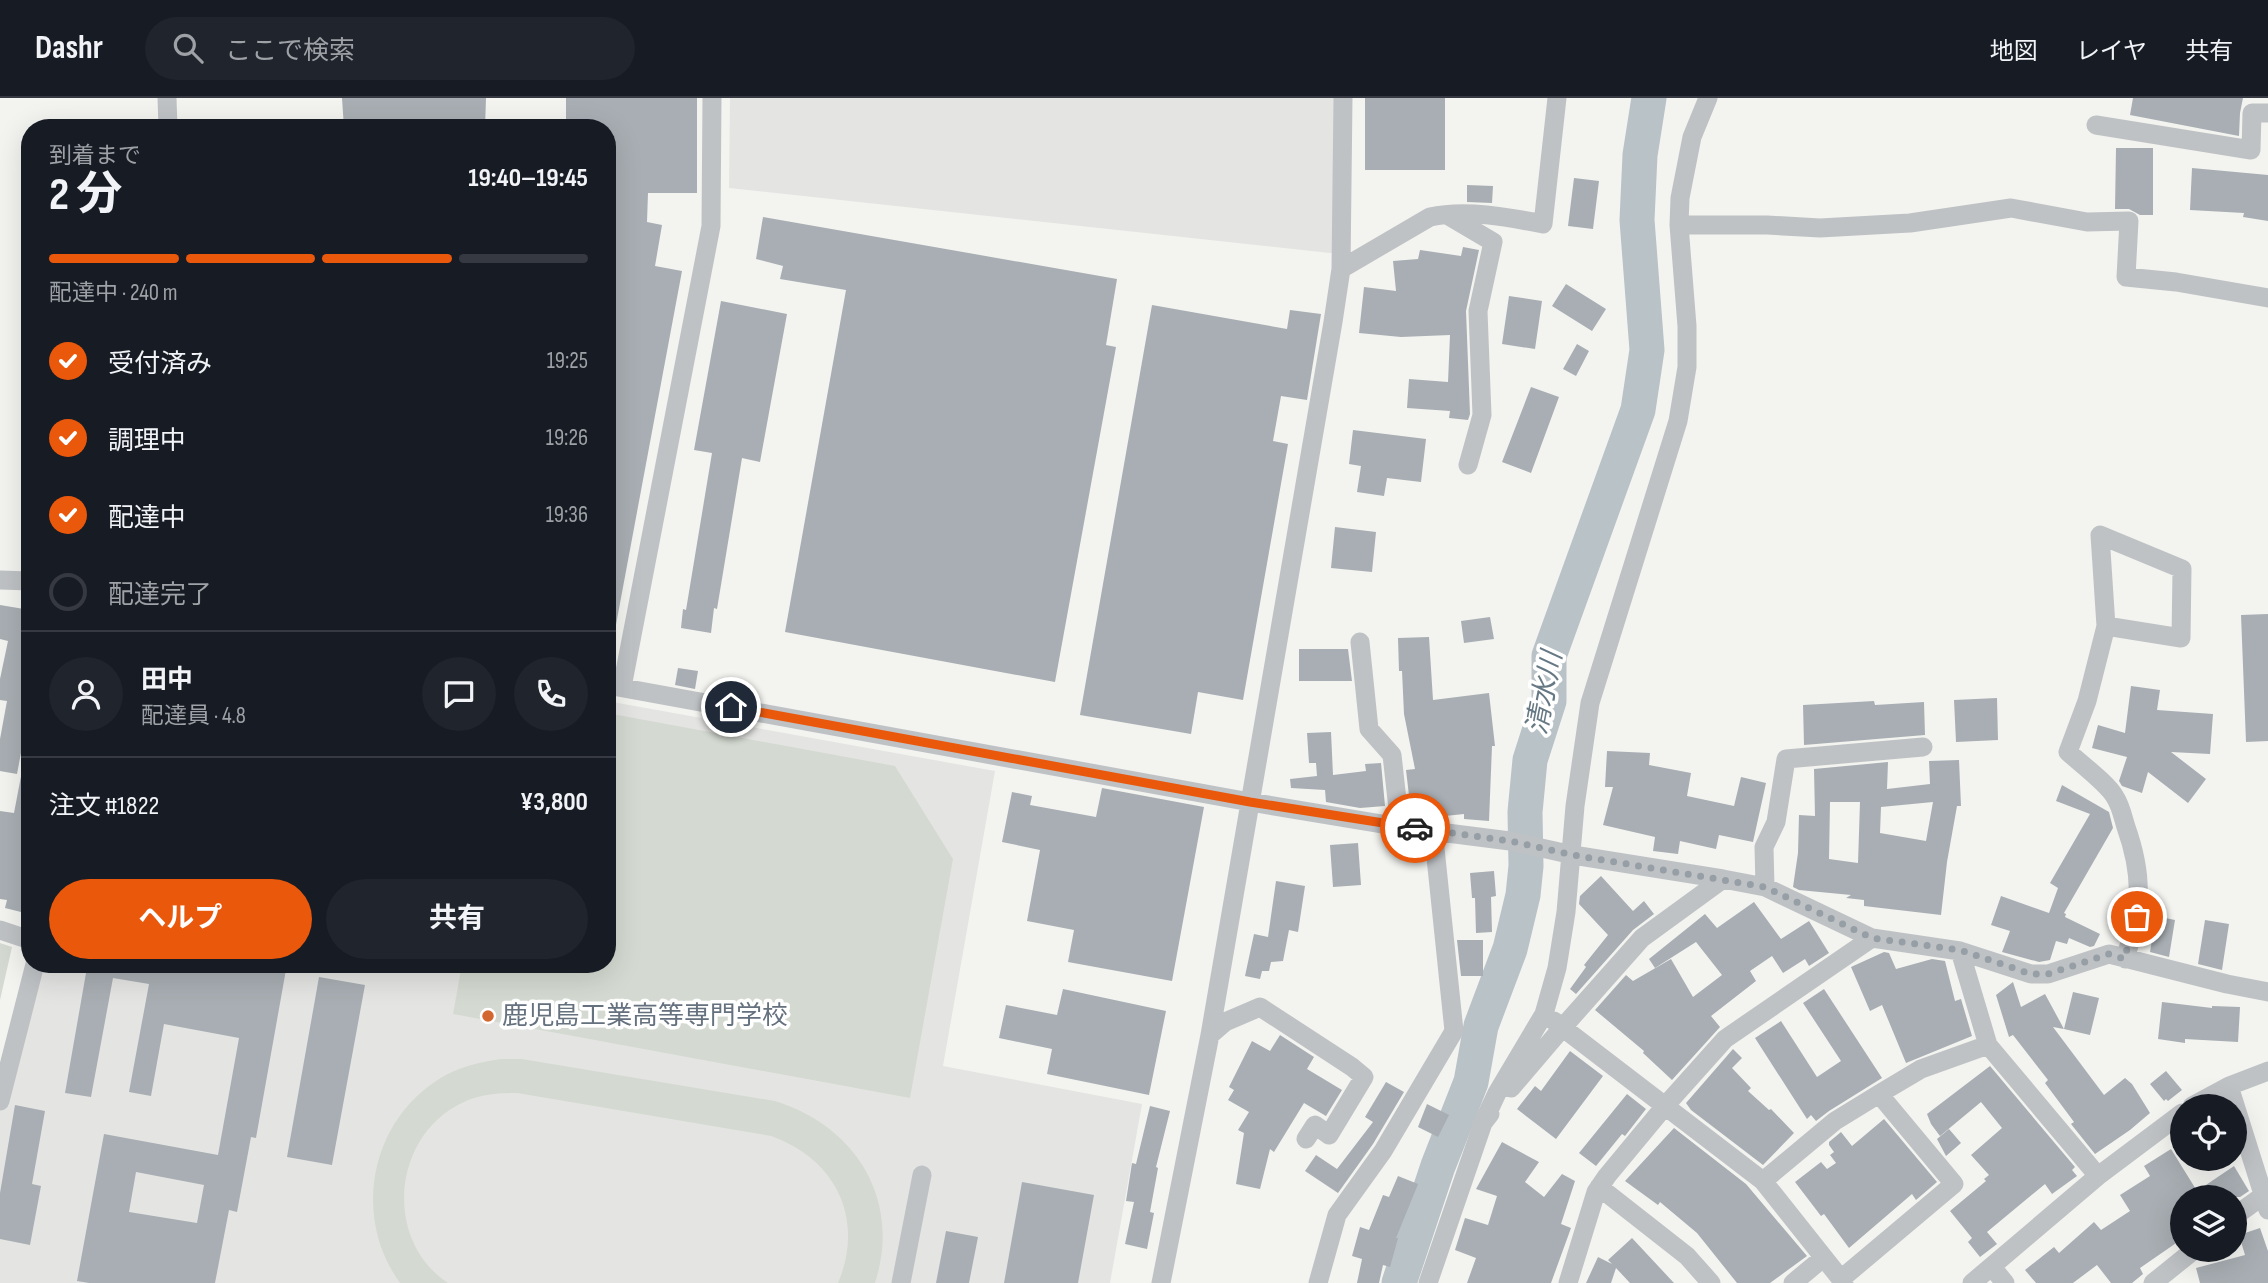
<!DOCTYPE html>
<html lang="ja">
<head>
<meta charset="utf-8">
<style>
  :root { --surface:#171b24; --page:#20242c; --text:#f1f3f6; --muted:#9ea1a6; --line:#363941; --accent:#ea580c }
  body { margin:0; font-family:"Sofia Sans Condensed","Noto Sans JP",sans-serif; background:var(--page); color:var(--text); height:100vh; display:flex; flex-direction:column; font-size:26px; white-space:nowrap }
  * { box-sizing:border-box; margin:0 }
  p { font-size:23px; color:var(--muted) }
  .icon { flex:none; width:38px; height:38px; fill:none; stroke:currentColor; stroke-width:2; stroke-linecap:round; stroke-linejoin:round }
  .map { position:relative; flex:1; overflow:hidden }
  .details { position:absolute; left:21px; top:21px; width:595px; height:854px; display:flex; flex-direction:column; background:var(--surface); border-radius:28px; box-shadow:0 7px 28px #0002 }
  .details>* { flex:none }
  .tools { position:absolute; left:2170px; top:996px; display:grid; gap:14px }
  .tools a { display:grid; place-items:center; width:77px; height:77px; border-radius:50%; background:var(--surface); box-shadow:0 7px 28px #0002; font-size:35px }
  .pin { position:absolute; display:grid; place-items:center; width:60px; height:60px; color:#fff; margin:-30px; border:4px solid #fff; border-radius:50%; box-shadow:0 2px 7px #0007 }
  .courier { position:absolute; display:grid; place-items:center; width:70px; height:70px; margin:-35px; border:5px solid #ea580c; border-radius:50%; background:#fff; color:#222; box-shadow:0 2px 9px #0007 }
  .headline em { font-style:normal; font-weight:700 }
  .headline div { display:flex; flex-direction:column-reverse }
  .headline { display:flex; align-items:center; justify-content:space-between; height:119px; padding:0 28px }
  h1 { font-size:46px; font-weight:700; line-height:52px }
  .bar { display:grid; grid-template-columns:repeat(4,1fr); gap:10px 7px; align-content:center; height:84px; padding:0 28px }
  .bar i { height:9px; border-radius:5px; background:var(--line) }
  .bar .current { background:var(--accent) }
  .bar p { grid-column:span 4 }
  .line { display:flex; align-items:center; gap:18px; padding:0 28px; border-top:2px solid var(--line) }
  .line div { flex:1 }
  .round { display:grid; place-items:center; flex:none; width:74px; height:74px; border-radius:37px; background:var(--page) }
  ol { padding:0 28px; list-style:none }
  li { display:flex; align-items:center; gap:21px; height:77px }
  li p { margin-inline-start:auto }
  li .icon { padding:7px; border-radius:50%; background:var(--accent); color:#fff; stroke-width:4 }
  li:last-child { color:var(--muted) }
  li i { width:38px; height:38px; border:4px solid var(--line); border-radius:50% }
  .cta { display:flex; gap:14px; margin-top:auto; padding:14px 28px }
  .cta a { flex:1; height:80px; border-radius:42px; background:var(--accent); color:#fff; font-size:28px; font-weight:700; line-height:80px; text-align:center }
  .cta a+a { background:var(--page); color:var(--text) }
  header { display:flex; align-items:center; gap:42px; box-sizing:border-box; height:98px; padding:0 35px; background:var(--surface); border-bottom:2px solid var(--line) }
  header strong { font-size:33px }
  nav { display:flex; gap:38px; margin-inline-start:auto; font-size:24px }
  .search { width:490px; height:63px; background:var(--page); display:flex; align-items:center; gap:18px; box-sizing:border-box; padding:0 24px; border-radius:38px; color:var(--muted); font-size:26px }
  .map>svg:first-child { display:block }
  .built { fill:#e4e5e3 }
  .green { fill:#d4dad1 }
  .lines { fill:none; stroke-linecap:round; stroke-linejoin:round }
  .river { stroke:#b9c2c7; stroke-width:35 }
  .building { fill:#a8aeb3; fill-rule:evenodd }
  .minor { stroke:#bfc2c5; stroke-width:19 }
  .done { stroke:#979fa6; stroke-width:7; stroke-dasharray:0 12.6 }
  .route { stroke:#ea580c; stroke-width:9 }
  .poi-dot { fill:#d36730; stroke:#fff; stroke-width:2.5 }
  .labels { text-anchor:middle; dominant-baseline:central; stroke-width:7; stroke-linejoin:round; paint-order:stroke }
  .poi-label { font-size:26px; fill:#65717e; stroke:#fff; text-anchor:start }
  .water-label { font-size:28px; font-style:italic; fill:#667883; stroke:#fff }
</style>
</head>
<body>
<header>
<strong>Dashr</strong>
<div class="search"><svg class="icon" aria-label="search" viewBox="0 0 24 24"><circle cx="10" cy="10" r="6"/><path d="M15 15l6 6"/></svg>ここで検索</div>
<nav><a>地図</a><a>レイヤ</a><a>共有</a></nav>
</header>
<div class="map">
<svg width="2268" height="1185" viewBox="0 0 2268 1185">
  <rect width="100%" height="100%" fill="#f3f4f0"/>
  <!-- built -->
  <path class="built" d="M730,0h608l1,156 -610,-66z
    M607,603l388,70 -52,295 199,38 -32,179h-1110v-177l38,-142h569z"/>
  <!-- green -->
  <path class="green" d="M607,615l288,53 58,93 -43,239 -457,-84 9,-50h145z
    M0,845l12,4 -12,53z
    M501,961h21l253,42c81,25 127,99 100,182h-37c27,-64 -2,-124 -67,-147l-254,-43c-18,0 -36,1 -53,9 -71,32 -82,137 -16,181h-48c-48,-66 -30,-161 39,-204 19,-12 40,-17 62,-20z"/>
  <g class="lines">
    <!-- river -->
    <path class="river" d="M1399,1185l39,-117 33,-84 10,-56 29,-77 13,-54 3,-29 -1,-54 5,-52 19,-59v-45l89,-246 9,-60 -10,-130 3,-65 9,-57"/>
  </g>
  <!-- building -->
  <path class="building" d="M342,0h144l-1,30h-141z
    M566,0h131v95h-49l-1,29 15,3 -7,41 27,5 -67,359 -8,-1v-501h-41z
    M1365,0h80v72h-80z
    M2133,0h110l-3,15 -1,23 -109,-21z
    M2116,50h37v67h-13l-11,-6h-14z
    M2192,70l76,7v46l-25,-4 1,-4 -54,-3z
    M1574,80l25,3 -6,48 -25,-3z
    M1467,87l26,1 -1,17 -25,-1z
    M763,119l354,62 -11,66 10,2 -61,335 -270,-50 61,-342 -66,-11 3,-13 -27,-7z
    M1463,149l16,3 -13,61 4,103 -2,6 -19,-2 1,-7 -43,-3 2,-29 39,3 2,-47 -49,2 -42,-4 5,-46 32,4 -3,-30 25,-2 2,-9 41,6z
    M1566,186l40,25 -14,22 -40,-25z
    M1509,198l33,5 -7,48 -33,-5z
    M721,203l66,13 -27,148 -18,-4 -25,151 -3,-1 -3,25 -30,-5 2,-19 3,1 26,-157 -18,-3z
    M1152,207l135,24 3,-19 31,4 -14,86 -26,-4 -8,45 15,3 -45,256 -45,-8 -7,42 -111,-19z
    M1577,246l12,7 -13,25 -13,-7z
    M1531,289l28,10 -28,76 -29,-11z
    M1353,332l73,9 -5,43 -34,-4 -3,18 -27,-4 4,-26 -12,-2z
    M1335,429l41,5 -4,40 -41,-4z
    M0,507l30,5v95l-13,69 -17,-3v-32l7,-38 -7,-1v-21l8,-38 -8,-2z
    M2268,516v127l-22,1 -5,-127z
    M1490,519l4,22 -30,4 -3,-22z
    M1429,539l4,63 56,-7 6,53h-3l-3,75 -25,-2v-5l-38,4 -12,-2 -1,-13 -3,1 -4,-34 9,-1 -11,-55 -2,-43h-3l-1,-33z
    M1299,551h49l4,32h-53z
    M678,570l20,3 -3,18 -20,-4z
    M2131,588l29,4 -3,20 56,4 -3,40 -39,-2 35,27 -18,24 -40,-31 -6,21 -20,-7 -3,-5 8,-24 -35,-9 6,-23 27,8z
    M1997,600l1,42 -42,2 -2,-42z
    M1874,603l1,4 49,-3 1,33 -121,10 -1,-40z
    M1331,634l2,43 33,-4 -1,-7 16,-1 4,43 -25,2 -34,-6 -1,-12 -34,-2 -1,-9 27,-3 -1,-13h-7l-2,-30z
    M1607,653l43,2 -1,12 42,8 -4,23 47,10 7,-29 25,6 -13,59 -34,-7 -3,14 -36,-8 -2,13 -25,-3 2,-14 -52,-12 10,-38h-8z
    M1959,662l2,46h-4l-10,56 -6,53 -77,-9v-6l-18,-2 5,-3 -52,-5 -6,-3 5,-34 1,-38 16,1 -1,-47 74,-7 -1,27 43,-5 -1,-23zM1830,704h30l-2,61 -29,-4zM1933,704l-7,39 -46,-8 1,-26z
    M22,673h8v123l-5,19 -20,-5 2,-8 -7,-1v-88l14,2z
    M2062,687l47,27 4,16 -49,85 2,1 -1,3 35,17 -6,12 -4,1 -21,-9 -2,6 -11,-3 -6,19 -11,2 -37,-10 8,-21 -19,-6 10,-29 48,17 9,-25 -8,-5 40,-69 -34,-13z
    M1102,690l102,19 -32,174 -104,-19 6,-32 -47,-9 13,-71 -38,-8 10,-50 20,4 -2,9 66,12z
    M1358,745l3,42 -28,2 -3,-42z
    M1494,773l2,25 -5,1 1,35 -16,1 -1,-35h-3l-2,-25z
    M1601,778l32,35 11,-10 10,13 -21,16 -57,64 -6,-5 16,-22 -2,-2 24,-30 -29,-31 1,-8z
    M1276,783l29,5 -7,46 -9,-2 -6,31 -12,1 -2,9h-7l-2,8 -15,-3 9,-42 14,3z
    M1754,804l27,37 28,-18 20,32 -20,13 -4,-7 -22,14 -11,-17 -22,15 6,10 -45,35 9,11 -48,53 -29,-27 1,-2 -49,-41 31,-35 7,6 38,-22 22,38 29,-22 -26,-33 -41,26 -6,-9 56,-45 12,14z
    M2156,818l19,4 -6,37 -19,-5z
    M2205,822l24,4 -7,46 -24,-6z
    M1457,842h26v36h-22z
    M1884,854l5,1 7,16 36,-10 13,2 10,40 6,-2 11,37 -66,27 -24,-58 -12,6 -19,-44z
    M83,866h124l39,8 1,-8h40l-31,174 -5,-1 -14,75 -8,-2 -14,73h-126l-12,-2 27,-147 114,21 21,-117 -75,-14 -13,72 -22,-4 20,-108 -36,-6 -22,119 -26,-4 21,-120 -3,-1zM136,1074l68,13 -7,38 -68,-11z
    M319,879l46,8 -33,180 -45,-8z
    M2013,884l8,25 24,-13 19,35 -11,-2 51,68 21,-17 7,6 18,29 -20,17 -35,24 -24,-30 3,-2 -29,-39 3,-3 -35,-45 -4,2 -13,-42z
    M1063,891l103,22 -17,84 -102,-21 5,-25 -53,-11 7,-33 51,10z
    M1824,891l58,89 -53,33 -13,10 -5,-6 -4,4 -52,-81 26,-17 36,56 24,-16 -38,-58z
    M2073,894l26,6 -9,37 -26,-6z
    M2162,904l50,6v-2l28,1 -2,35 -53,-3v4l-27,-4z
    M1280,937l34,22 -7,12 35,21 -16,26 -22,-13 -30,49 -4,-3 -10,40 -24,-5 8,-51 -6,-3 11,-18 -21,-12 6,-10 -5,-3 23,-46 18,10z
    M1733,951l9,9 -10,10 19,20 -3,3 21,19 2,-1 23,24 -31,32 -72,-55 -5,-7z
    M1570,953l33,25 -47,63 -39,-30 18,-23 6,5z
    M1990,968l85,101 -3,3 5,6 -25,18 -7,-10 -58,48 10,12 -17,13 -12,-15 4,-4 -22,-27 36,-30 -2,-2 5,-4 -18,-20 31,-27 -21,-26 -41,34 -9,-12 -4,-10z
    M2166,973l16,19 -14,11 -2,-2 -2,2 -14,-17z
    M1386,984l18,10 -31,52 -35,49 -33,-22 11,-16 21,14 36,-47 -8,-5z
    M1627,996l19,15 -21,27 -3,-2 -26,32 -17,-13z
    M1427,1006l22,11 -11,22 -20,-10z
    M15,1007l30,6 -13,73 9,2 -11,59 -30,-6v-46z
    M1150,1008l20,5 -14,56 2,1 -8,44 4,1 -7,36 -22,-5 9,-42 -8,-1 6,-38 4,1z
    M1884,1021l53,63 -21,18 -4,-6 -63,54 -25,-34 -3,2 -26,-34 26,-20 6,7 9,-6 -6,-8 4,-3 -5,-7v-3l12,-10 11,14z
    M1674,1030l72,56 61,72 -37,27h-33l-40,-50 -37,-31 -2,3 -33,-24z
    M1949,1031l12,14 -15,13 -9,-17z
    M1502,1044l37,20 -14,20 19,15 18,-23 13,7 -14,43 10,4 -20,55h-84l9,-25 -21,-8 10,-32 23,7 9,-29 -21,-7z
    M2171,1051l26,42 37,-25 15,25 -9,6h-58v42l-42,29 3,6 -11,9h-21l-14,-18 -24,18h-37l-11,-13 29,-23 5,6 35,-31 7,8 29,-19 -10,-16 30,-19 -6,-10z
    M1398,1078l20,8 -22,54h2l-8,29 -7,-2 -4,18h-22l5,-24 -10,-3 8,-29 9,3 14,-35 6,2z
    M1022,1084l72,13 -16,88h-74z
    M2260,1130l8,23v32h-68l-4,-15 49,-13 -6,-20z
    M946,1133l32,6 -9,46h-33z
    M1632,1140l42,45h-44l-14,-15 -5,15h-25l12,-26 14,7 -4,-4z"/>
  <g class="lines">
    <!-- minor -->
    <path class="minor" d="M167,0l1,30
      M2096,27l155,25 1,-37h16
      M1449,118l44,26 -15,69 4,104 -14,50
      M1679,127h88l53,3 90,-5 101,-15 76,14 42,-1 -3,56 50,5 92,16
      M1341,171l89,-52c35,-8 78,0 113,7l14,-126
      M0,482l30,1
      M2106,528l75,12 1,-69 -82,-34 6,91 -19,75 -19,51c12,11 40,32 47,45 6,9 8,21 11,30 18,51 15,82 -1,132
      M1360,544l9,87 23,26 8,72
      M607,587l643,117 150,25 110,14 63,14 150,24 42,8 107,51 88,13 71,23h17l61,-20 118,30 41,8
      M622,589l89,-461 1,-128
      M1765,789l-1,-40 12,-25 10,-63 137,-12
      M0,832l30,10
      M1960,853l28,94 110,131
      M1554,923l209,160 81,102
      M1210,937l15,-13 35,-15 92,60 12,10 -35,58 -14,-10 -9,14
      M2229,988l39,124
      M1511,990l52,-61 79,-89 81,-59
      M0,1003l35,-137
      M2192,1008l37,-20 39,-15
      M1483,1025l14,-30 47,-79 13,-46 9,-56 9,-106 15,-103 88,-282 9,-54v-41l-8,-101 1,-27 12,-61 16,-39
      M1763,1083l72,-60 44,-27 42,-25 67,-24
      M1599,1089l88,69 24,27
      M2235,1118l33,-24
      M1992,1169l13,16
      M1841,1181l113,-95 -75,-90
      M901,1185l21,-108
      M1161,1185l49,-248 123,-713 8,-53 2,-171
      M1318,1185l19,-68 46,-64 71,-120 -21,-202
      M1428,1185l55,-160 7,-9
      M1568,1185l28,-91 11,-16 58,-70 60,-67 147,-101
      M1793,1185l30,-25
      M1972,1185l126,-107 84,-63
      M2153,1185l41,-33"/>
  </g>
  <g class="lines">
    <!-- done -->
    <path class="done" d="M1415,730l95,13 63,14 192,32 107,51 88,12 71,24h17l61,-20 15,5 13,-42"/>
    <!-- route -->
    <path class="route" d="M731,609l519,95 165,26"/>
  </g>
  <!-- markers -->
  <circle class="poi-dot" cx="488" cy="918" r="7"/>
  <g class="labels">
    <!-- poi labels -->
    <g class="poi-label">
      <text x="502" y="918">鹿児島工業高等専門学校</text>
    </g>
    <!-- water labels -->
    <g class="water-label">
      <text transform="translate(1545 595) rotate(-79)">清水川</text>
    </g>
  </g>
</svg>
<div class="tools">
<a><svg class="icon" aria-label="locate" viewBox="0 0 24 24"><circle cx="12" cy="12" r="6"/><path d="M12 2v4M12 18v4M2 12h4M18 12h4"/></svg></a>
<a><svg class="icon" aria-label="layers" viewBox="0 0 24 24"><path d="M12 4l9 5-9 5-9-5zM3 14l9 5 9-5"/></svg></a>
</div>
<div class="pin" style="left:2137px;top:819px;background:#ea580c"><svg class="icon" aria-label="bag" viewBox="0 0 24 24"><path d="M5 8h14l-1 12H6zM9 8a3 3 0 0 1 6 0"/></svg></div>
<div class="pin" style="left:731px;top:609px;background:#1f2937"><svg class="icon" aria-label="home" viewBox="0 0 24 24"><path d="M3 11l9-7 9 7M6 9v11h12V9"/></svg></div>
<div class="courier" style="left:1415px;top:730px"><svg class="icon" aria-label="car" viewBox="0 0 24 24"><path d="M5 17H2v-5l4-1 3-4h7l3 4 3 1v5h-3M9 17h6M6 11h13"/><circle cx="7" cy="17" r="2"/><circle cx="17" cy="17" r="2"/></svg></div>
<section class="details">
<div class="headline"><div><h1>2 分</h1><p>到着まで</p></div><em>19:40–19:45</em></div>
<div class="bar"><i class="current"></i><i class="current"></i><i class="current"></i><i></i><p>配達中 · 240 m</p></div>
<ol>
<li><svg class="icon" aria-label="check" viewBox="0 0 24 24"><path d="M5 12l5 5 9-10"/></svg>受付済み<p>19:25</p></li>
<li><svg class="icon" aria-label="check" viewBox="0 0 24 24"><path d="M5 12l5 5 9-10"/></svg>調理中<p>19:26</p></li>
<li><svg class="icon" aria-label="check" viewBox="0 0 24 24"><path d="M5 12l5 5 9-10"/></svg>配達中<p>19:36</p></li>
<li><i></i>配達完了</li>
</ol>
<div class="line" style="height:126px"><a class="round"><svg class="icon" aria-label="person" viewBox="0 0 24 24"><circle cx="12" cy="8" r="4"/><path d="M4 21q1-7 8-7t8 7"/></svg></a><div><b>田中</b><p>配達員 · 4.8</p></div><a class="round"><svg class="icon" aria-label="chat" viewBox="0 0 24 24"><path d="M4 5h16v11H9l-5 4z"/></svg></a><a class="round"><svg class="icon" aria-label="phone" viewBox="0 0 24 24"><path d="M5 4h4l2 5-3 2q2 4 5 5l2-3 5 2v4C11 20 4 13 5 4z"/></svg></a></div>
<div class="line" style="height:91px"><div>注文 #1822</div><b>¥3,800</b></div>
<div class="cta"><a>ヘルプ</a><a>共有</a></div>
</section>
</div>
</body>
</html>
